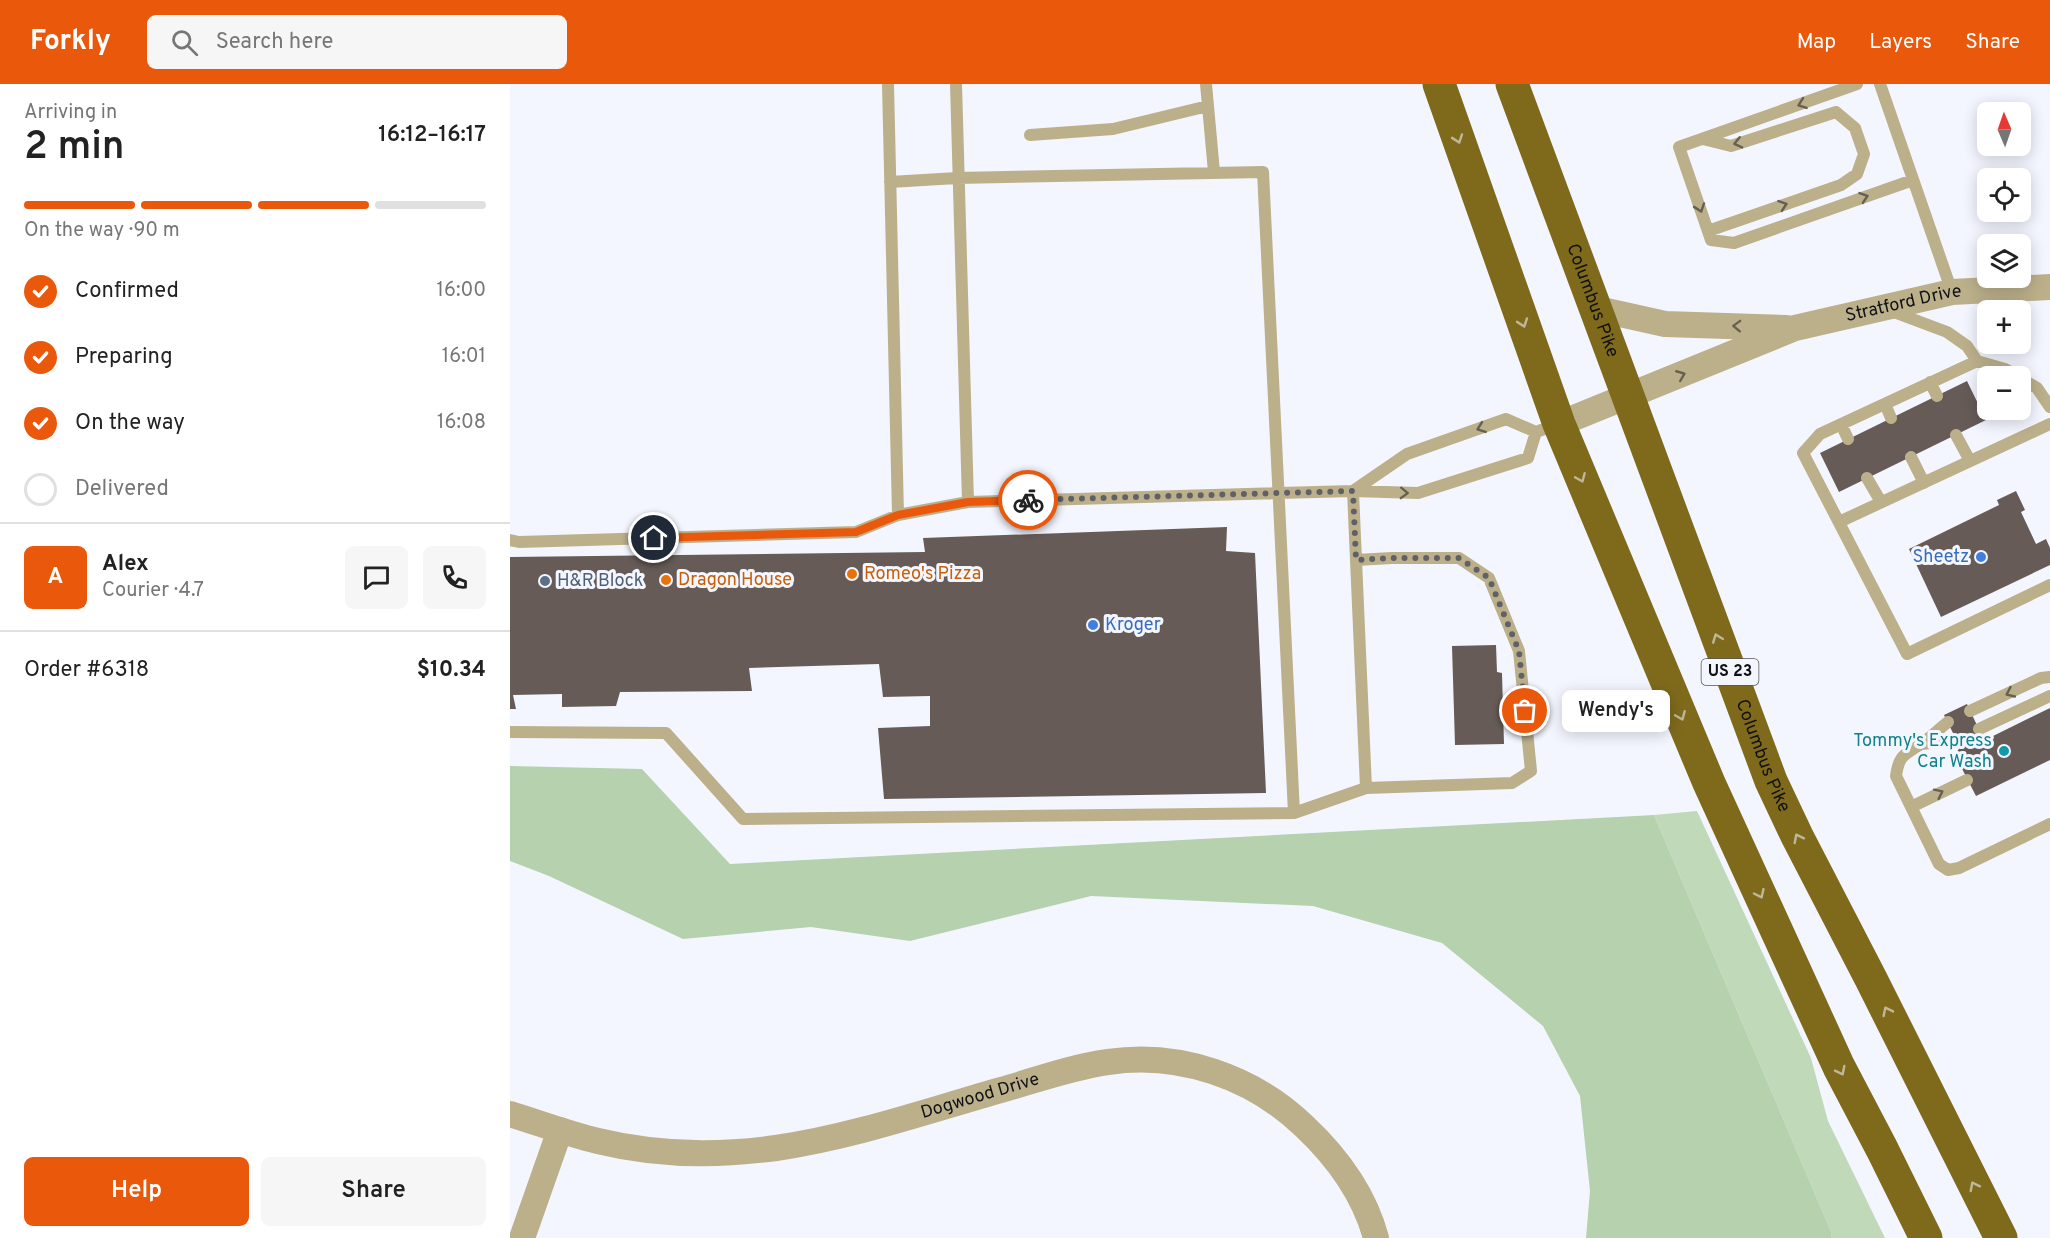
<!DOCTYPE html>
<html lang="en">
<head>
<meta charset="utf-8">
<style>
  :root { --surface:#fff; --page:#f6f6f6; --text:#222; --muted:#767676; --line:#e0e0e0; --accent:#ea580c }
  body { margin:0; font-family:Overpass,sans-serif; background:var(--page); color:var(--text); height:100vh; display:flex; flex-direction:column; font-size:22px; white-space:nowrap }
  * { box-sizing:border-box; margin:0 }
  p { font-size:20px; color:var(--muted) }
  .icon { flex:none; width:33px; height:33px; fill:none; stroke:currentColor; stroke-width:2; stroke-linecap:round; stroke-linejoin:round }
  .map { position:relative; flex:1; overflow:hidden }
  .drawer { display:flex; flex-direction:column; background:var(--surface); width:510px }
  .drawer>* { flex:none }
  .needle { width:39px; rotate:358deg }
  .buttons { position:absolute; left:1467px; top:18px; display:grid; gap:12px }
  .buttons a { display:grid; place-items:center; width:54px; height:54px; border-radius:9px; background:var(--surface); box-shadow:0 3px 15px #0003; font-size:30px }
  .pin { position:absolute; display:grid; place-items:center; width:51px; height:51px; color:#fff; margin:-26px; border:3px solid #fff; border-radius:50%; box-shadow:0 2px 6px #0007 }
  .courier { position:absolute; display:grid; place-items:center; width:60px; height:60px; margin:-30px; border:4px solid #ea580c; border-radius:50%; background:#fff; color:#222; box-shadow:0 2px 8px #0007 }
  .bubble { position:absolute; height:42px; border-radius:9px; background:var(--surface); box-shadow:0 3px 15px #0003; font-size:20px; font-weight:600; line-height:42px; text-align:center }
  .summary em { font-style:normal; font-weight:600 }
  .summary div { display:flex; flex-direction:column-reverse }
  .summary { display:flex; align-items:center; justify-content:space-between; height:102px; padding:0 24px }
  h1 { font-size:39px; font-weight:600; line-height:45px }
  .bar { display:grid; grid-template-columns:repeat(4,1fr); gap:9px 6px; align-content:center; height:72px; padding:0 24px }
  .bar i { height:8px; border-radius:4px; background:var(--line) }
  .bar .active { background:var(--accent) }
  .bar p { grid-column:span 4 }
  .line { display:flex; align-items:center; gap:15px; padding:0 24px; border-top:2px solid var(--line) }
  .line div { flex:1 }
  .round { display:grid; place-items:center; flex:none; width:63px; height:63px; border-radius:9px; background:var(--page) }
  ol { padding:0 24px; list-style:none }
  li { display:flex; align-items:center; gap:18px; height:66px }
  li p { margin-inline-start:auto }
  li .icon { padding:6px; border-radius:50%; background:var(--accent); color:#fff; stroke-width:4 }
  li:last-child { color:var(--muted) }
  li i { width:33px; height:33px; border:3px solid var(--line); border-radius:50% }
  .action { display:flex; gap:12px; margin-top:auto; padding:12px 24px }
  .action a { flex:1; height:69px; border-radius:9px; background:var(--accent); color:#fff; font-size:24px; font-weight:600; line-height:69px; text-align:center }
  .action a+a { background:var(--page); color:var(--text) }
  header { display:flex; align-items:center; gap:36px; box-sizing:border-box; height:84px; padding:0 30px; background:var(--accent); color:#fff }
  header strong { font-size:28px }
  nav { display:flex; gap:33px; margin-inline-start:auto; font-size:21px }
  .search { width:420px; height:54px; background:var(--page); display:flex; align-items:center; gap:15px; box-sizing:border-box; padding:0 21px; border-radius:9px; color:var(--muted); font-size:22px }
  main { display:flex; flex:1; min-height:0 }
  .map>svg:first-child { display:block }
  .green { fill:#c0d9b9 }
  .forest { fill:#b5d1ad }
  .building { fill:#665b57 }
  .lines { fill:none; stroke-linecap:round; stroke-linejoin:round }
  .service { stroke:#bcb08b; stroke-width:12 }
  .minor { stroke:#bcb08b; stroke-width:26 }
  .trunk { stroke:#7f6a1c; stroke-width:33 }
  .oneway { stroke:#666050 }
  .oneway2 { stroke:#bfb799 }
  .done { stroke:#606166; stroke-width:6; stroke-dasharray:0 10.8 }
  .route { stroke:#ea580c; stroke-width:8 }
  .shop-dot { fill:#3f7fe0; stroke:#f4f6ff; stroke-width:2 }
  .food-dot { fill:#e8710a; stroke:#f4f6ff; stroke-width:2 }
  .service-dot { fill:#5c6f8a; stroke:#f4f6ff; stroke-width:2 }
  .culture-dot { fill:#0f9aa8; stroke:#f4f6ff; stroke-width:2 }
  .labels { text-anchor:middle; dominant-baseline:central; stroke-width:6; stroke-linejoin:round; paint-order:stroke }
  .shield { fill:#f4f6ff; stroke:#54565a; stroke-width:1.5 }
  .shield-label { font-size:16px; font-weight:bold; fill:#101114 }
  .street-label { font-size:18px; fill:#101114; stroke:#f4f6ff }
  .shop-label { font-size:18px; fill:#366cbe; stroke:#f4f6ff; text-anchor:end }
  .food-label { font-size:18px; fill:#c56008; stroke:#f4f6ff; text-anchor:start }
  .service-label { font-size:18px; fill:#4e5e75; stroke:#f4f6ff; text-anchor:start }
  .culture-label { font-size:18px; fill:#0d838f; stroke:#f4f6ff; text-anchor:end }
</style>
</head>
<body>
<header>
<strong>Forkly</strong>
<div class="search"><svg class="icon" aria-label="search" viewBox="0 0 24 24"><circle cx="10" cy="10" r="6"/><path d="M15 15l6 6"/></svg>Search here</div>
<nav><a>Map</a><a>Layers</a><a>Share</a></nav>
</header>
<main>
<section class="drawer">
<div class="summary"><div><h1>2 min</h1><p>Arriving in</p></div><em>16:12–16:17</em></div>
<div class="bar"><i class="active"></i><i class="active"></i><i class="active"></i><i></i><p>On the way · 90 m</p></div>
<ol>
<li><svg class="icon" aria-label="check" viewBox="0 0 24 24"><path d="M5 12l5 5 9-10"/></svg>Confirmed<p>16:00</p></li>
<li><svg class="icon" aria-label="check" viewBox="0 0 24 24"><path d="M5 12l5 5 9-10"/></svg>Preparing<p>16:01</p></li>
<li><svg class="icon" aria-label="check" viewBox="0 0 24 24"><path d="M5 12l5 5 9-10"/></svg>On the way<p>16:08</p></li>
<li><i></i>Delivered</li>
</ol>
<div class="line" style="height:108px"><b class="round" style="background:var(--accent);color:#fff">A</b><div><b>Alex</b><p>Courier · 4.7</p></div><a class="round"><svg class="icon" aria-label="chat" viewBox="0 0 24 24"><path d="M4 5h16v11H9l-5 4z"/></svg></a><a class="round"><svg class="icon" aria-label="phone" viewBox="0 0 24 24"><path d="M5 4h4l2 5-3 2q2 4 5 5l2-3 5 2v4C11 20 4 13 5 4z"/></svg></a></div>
<div class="line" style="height:78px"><div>Order #6318</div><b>$10.34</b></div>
<div class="action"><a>Help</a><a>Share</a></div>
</section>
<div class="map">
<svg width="1540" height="1154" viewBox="0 0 1540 1154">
  <rect width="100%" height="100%" fill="#f4f6ff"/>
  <!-- green -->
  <path class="green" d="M1187,727l114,247 17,63 57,117h-54l1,-4 -178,-419z"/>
  <!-- forest -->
  <path class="forest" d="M0,682l132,3 88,95 924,-49 178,419 -1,4h-245l4,-47 -10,-95 -37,-70 -101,-83 -129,-37 -222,-10 -181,45 -99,-14 -128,12 -134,-63 -39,-15z"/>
  <!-- building -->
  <path class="building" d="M1457,297l19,39 -147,72 -19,-39z
    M1506,407l9,19 -4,2 15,32 10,-5 4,9v17l-109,52 -32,-68 90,-44 -2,-5z
    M717,443l-1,24 29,2 11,240 -382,6 -6,-71 52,-2v-30l-47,1 -4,-33 -130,4 3,23 -132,1 -4,14 -54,1v-13l-49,1 3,14h-6v-152l415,-5 -2,-14z
    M986,561l1,27 5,1 2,71 -49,1 -3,-99z
    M1457,620l15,32 8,-2 1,3 59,-29v52l-74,36 -21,-41 5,-8 -16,-32z"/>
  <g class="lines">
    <!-- service -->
    <path class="service" d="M378,0l10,431
      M446,0l12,418
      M696,0l8,88
      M1347,0l-178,63 32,93 23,3 179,-63
      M1370,0l72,208
      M520,51l83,-6 95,-23
      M1193,55l28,7 105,-34 19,16 9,26 -7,20 -16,11 -133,46
      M380,98l67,-4 306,-6 31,641
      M1381,227l56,21 20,14 10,15 -157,73 -17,19 104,201 143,-69
      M1467,277l28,8 13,7
      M1510,294l17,10 13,19
      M1420,298l7,14
      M1375,320l6,14
      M1331,340l7,15
      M1026,348l-8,26 -110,35 -65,-2 54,-37 99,-35 30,13 22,-8
      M1446,351l14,26
      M1401,373l13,26
      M1357,394l14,24
      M1329,438l211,-98
      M0,456l9,2 337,-10 42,-17 70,-13 385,-11 3,69 36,-2h67l30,20 30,73 12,120 -19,12 -146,5 -10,-228
      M1460,627l71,-33 9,-1
      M1438,638c-9,7 -18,16 -27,22 -16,11 -22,10 -25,32l43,88 9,6 11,-2 91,-44
      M1469,645l71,-33
      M0,648l156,1 77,86 551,-6 72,-25
      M1412,660l34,-4
      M1401,723l56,-27"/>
    <!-- minor -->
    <g class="minor">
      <path d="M1083,224l72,16 121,4"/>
      <path id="s1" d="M1049,340l236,-96 157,-36 98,-5"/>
      <path id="s2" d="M0,1030c29,9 58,20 88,27 57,14 120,15 178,7 76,-11 151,-37 225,-58 35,-10 71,-23 107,-28 71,-11 145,15 196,64 33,31 60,67 72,112"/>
      <path d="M12,1154l38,-108"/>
    </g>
    <!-- trunk -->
    <g class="trunk">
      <path d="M929,0l120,340 150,359 130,284 43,82 44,89"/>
      <path id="s3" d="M1002,0l259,697 26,55 74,143 130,259"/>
    </g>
  </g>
  <!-- one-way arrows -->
  <defs><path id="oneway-chevron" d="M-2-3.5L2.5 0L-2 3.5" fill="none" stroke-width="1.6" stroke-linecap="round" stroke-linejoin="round" transform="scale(1.5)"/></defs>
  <g class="oneway">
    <use href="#oneway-chevron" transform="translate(1292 20) rotate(160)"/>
    <use href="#oneway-chevron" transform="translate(1228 59) rotate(167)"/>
    <use href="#oneway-chevron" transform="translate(1354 113) rotate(-19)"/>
    <use href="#oneway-chevron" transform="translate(1273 121) rotate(-19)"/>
    <use href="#oneway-chevron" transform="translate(1190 124) rotate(71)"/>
    <use href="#oneway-chevron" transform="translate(1227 242) rotate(-178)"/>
    <use href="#oneway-chevron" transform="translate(1171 291) rotate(-22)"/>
    <use href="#oneway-chevron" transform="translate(971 344) rotate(160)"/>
    <use href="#oneway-chevron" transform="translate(894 409) rotate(2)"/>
    <use href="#oneway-chevron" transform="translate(1500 609) rotate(155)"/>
    <use href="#oneway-chevron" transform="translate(1429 709) rotate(-26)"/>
  </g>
  <g class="oneway2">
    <use href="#oneway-chevron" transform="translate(948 55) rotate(71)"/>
    <use href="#oneway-chevron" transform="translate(1013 239) rotate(71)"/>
    <use href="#oneway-chevron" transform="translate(1071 394) rotate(67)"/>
    <use href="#oneway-chevron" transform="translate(1207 554) rotate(-111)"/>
    <use href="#oneway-chevron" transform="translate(1171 632) rotate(67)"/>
    <use href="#oneway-chevron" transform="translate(1288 754) rotate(-117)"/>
    <use href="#oneway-chevron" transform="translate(1250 810) rotate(65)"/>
    <use href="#oneway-chevron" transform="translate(1377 927) rotate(-116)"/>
    <use href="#oneway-chevron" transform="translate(1331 987) rotate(63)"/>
    <use href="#oneway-chevron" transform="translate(1464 1102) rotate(-117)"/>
  </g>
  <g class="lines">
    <!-- done -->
    <path class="done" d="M518,416l325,-9 3,69 36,-2h67l30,20 30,73 6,60"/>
    <!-- route -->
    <path class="route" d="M144,454l202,-6 42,-17 70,-13 60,-2"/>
  </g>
  <!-- markers -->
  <g class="shop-dot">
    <circle cx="1471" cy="473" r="6"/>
    <circle cx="583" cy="541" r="6"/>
  </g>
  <g class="food-dot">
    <circle cx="342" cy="490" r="6"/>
    <circle cx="156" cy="496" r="6"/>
  </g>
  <circle class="service-dot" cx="35" cy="497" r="6"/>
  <circle class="culture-dot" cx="1494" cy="667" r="6"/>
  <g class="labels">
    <!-- shield labels -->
    <rect class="shield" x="1191.5" y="575" width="57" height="26" rx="4.5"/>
    <g class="shield-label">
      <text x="1220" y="588">US 23</text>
    </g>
    <!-- street labels -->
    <g class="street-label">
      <text stroke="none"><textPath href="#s3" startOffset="231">Columbus Pike</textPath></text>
      <text stroke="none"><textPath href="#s1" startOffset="366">Stratford Drive</textPath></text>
      <text stroke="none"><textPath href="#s3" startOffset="717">Columbus Pike</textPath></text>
      <text stroke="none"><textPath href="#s2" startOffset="482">Dogwood Drive</textPath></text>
    </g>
    <!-- shop labels -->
    <g class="shop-label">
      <text x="1459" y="473">Sheetz</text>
      <text x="595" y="541" text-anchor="start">Kroger</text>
    </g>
    <!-- food labels -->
    <g class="food-label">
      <text x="354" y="490">Romeo's Pizza</text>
      <text x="168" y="496">Dragon House</text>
    </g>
    <!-- service labels -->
    <g class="service-label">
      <text x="47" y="497">H&amp;R Block</text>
    </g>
    <!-- culture labels -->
    <g class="culture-label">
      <text x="1482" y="657">Tommy's Express<tspan x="1482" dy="21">Car Wash</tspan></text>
    </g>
  </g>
</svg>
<div class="buttons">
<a><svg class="needle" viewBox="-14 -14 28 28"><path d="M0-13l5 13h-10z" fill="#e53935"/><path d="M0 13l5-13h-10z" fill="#767676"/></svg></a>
<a><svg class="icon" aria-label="locate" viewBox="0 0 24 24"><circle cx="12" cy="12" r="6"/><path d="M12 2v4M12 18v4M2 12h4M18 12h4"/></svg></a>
<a><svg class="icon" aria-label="layers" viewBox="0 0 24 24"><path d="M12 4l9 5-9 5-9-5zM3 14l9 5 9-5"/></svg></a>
<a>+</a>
<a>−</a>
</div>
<div class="pin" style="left:1015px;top:627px;background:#ea580c"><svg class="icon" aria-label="bag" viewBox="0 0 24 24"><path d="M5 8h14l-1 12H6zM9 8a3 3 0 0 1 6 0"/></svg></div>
<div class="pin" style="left:144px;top:454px;background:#1f2937"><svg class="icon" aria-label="home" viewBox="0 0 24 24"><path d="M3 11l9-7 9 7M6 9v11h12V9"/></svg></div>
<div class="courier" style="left:518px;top:416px"><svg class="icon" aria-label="bike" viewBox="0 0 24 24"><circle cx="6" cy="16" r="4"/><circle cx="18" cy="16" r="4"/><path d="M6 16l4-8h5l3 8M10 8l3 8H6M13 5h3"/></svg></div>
<div class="bubble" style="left:1052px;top:606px;width:108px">Wendy's</div>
</div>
</main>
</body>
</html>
